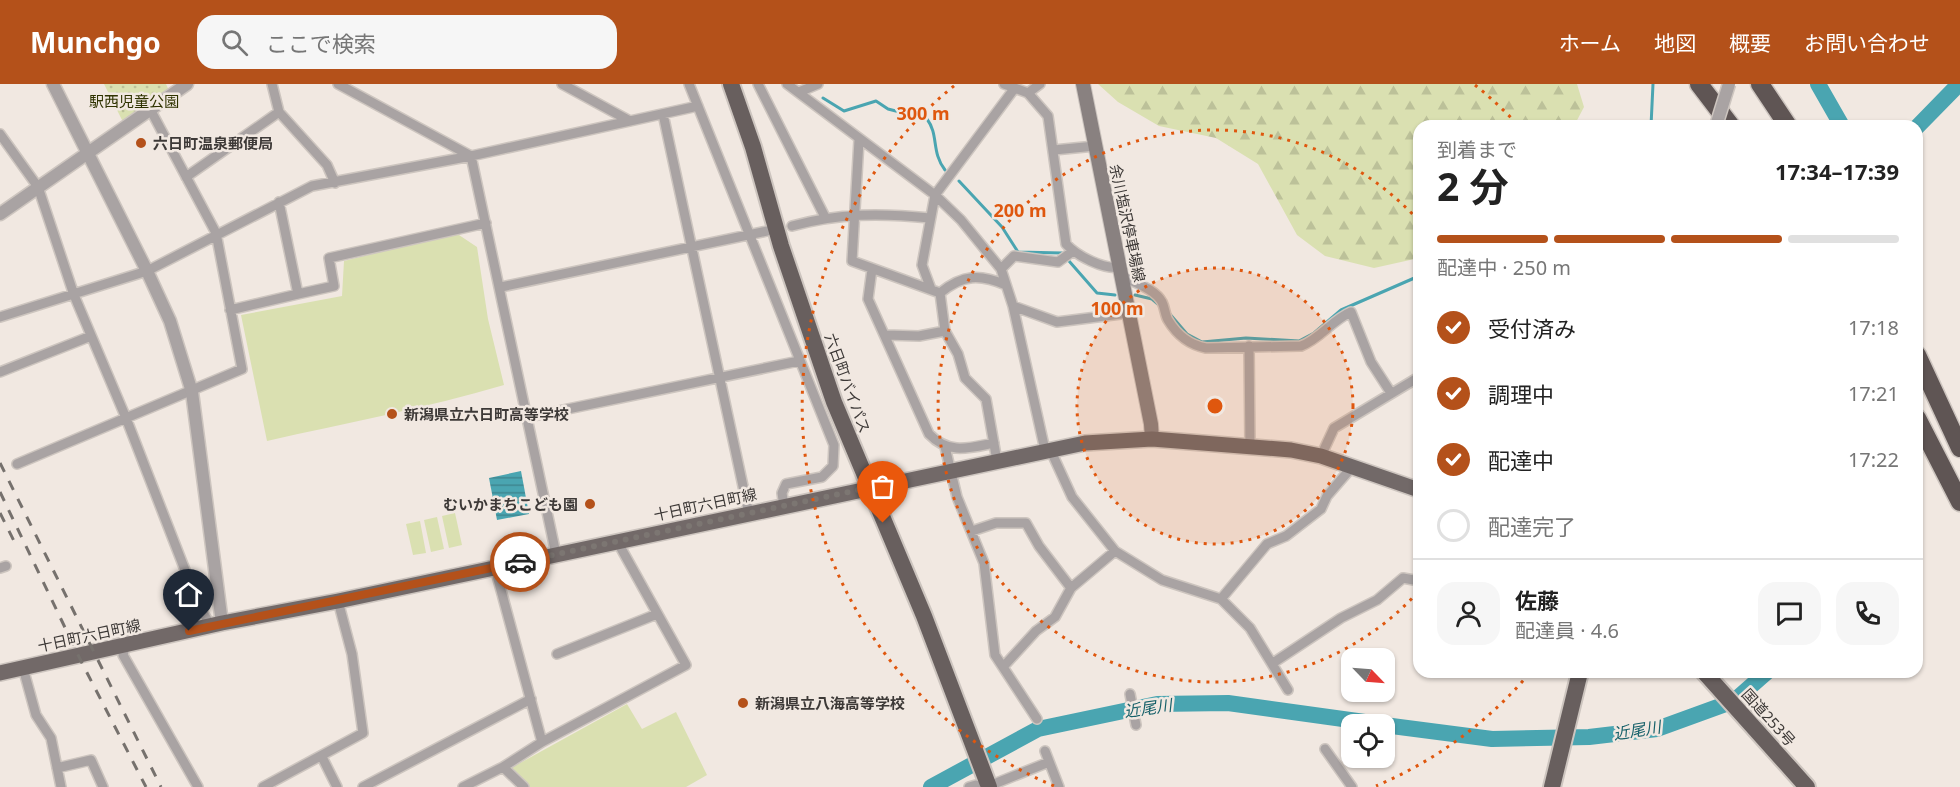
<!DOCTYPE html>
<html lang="ja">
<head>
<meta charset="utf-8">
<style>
  :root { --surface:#fff; --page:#f6f6f6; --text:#222; --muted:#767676; --line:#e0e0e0; --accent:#b4511a }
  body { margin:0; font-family:"Noto Sans","Noto Sans JP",sans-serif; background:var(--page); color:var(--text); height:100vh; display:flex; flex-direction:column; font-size:22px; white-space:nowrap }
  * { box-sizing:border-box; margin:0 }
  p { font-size:20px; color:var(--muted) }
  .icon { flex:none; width:33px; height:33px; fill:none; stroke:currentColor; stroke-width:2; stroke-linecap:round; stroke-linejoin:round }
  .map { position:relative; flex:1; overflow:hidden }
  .details { position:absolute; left:1413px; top:36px; width:510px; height:558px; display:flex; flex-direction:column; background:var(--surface); border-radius:18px; box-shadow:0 2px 4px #0004 }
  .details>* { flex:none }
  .needle { width:39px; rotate:115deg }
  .tools { position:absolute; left:1341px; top:564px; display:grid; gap:12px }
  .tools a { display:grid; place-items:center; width:54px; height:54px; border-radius:12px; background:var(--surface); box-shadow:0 2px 4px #0004; font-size:30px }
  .pin { position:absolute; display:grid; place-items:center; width:51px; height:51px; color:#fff; margin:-62px -26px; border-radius:50% 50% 50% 0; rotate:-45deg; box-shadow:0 0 6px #0007 }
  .pin .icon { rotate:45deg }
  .courier { position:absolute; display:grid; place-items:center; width:60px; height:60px; margin:-30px; border:4px solid #b4511a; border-radius:50%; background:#fff; color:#222; box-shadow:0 2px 8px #0007 }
  .head em { font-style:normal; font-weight:700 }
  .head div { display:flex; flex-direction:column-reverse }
  .head { display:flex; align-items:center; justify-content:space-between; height:102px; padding:0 24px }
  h1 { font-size:39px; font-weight:700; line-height:45px }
  .bar { display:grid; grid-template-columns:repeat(4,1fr); gap:9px 6px; align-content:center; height:72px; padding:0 24px }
  .bar i { height:8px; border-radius:4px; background:var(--line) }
  .bar .selected { background:var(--accent) }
  .bar p { grid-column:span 4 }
  .line { display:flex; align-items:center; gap:15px; padding:0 24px; border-top:2px solid var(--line) }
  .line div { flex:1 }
  .round { display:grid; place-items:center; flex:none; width:63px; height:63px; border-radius:18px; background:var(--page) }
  ol { padding:0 24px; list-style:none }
  li { display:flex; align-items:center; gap:18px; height:66px }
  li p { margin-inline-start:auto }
  li .icon { padding:6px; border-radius:50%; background:var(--accent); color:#fff; stroke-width:4 }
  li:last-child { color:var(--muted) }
  li i { width:33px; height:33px; border:3px solid var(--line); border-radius:50% }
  header { display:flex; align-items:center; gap:36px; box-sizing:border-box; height:84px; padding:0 30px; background:var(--accent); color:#fff }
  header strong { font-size:28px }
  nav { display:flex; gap:33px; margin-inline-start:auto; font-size:21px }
  .search { width:420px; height:54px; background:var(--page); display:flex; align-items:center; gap:15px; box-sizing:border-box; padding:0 21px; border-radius:18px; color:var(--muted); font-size:22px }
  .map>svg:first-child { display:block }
  .forest { fill:url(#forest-firs) }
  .park { fill:url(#park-dots) }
  .pitch { fill:#dae0b1 }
  .water { fill:url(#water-rules) }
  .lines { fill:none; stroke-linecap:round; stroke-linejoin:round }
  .stream { stroke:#4aa5b1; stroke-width:3 }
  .river { stroke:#4aa5b1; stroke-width:16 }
  .minor-casing { stroke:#cdc5bf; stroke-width:12 }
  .tertiary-casing { stroke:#cdc5bf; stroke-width:15 }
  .secondary-casing { stroke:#cdc5bf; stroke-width:16 }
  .primary-casing { stroke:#cdc5bf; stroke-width:18 }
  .trunk-casing { stroke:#cdc5bf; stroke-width:20 }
  .motorway-casing { stroke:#cdc5bf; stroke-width:21 }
  .minor { stroke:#a9a3a3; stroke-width:9 }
  .tertiary { stroke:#a9a3a3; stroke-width:12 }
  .secondary { stroke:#898180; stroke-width:14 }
  .primary { stroke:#726968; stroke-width:15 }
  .trunk { stroke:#685f5e; stroke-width:16 }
  .motorway { stroke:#5f5554; stroke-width:18 }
  .rail { stroke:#76716d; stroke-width:3; stroke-dasharray:10 10; stroke-linecap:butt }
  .tertiary-bridge-casing { stroke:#cdc5bf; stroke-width:15; stroke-linecap:butt }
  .tertiary-bridge { stroke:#a9a3a3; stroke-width:12 }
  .done { stroke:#7c7672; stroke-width:6; stroke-dasharray:0 10.8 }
  .route { stroke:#b4511a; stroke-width:8 }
  .ring { fill:none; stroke:#df570e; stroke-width:3; stroke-dasharray:3 6 }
  .poi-dot { fill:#b4511a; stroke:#f1e8e1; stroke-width:2 }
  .labels { text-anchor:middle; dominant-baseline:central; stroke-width:5; stroke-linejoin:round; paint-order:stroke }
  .park-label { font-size:15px; fill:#2f3300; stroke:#f1e8e1 }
  .poi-label { font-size:15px; font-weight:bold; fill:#3d3937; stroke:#f1e8e1; text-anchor:start }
  .street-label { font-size:15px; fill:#3d3937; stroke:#f1e8e1 }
  .water-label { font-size:16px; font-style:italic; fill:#17616a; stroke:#f1e8e1 }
  .centre { fill:#df570e; stroke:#f1e8e1; stroke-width:3 }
  .ring-label { font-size:18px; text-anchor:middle; font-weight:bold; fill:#df570e; stroke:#f1e8e1; stroke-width:5; stroke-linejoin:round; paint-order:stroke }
</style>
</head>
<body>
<header>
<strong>Munchgo</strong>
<div class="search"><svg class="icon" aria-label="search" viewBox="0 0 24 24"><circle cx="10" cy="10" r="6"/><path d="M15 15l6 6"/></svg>ここで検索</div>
<nav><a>ホーム</a><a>地図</a><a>概要</a><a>お問い合わせ</a></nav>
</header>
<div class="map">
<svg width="1960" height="703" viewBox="0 0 1960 703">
  <defs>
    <pattern id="forest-firs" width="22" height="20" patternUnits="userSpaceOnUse" patternTransform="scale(1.5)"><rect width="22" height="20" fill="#dae0b1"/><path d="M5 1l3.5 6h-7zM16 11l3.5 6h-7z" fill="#bcc199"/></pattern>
    <pattern id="park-dots" width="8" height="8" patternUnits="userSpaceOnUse" patternTransform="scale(1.5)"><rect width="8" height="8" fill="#dae0b1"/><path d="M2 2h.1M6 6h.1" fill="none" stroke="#bcc199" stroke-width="1.8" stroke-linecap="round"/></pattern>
    <pattern id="water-rules" width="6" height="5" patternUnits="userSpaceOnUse" patternTransform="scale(1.5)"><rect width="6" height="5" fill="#4aa5b1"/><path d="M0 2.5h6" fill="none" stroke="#3f8791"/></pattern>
  </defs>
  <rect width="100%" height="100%" fill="#f1e8e1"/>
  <!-- forest -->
  <path class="forest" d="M1098,0h479l7,23 -10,19h-155v132l-45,10 -49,-12 -28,-21 -39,-71 -42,-26 -57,-12 -41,-24z"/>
  <!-- park -->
  <path class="park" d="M104,0h62l5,11 -46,31z"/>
  <!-- pitch -->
  <path class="pitch" d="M456,149l21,14 11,72 16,66c-78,23 -158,38 -237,56l-26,-126 101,-19 2,-35z
    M455,429l7,32 -13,3 -7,-32z
    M437,433l7,32 -13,3 -7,-32z
    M420,437l6,32 -13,2 -7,-31z
    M627,620l15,25 34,-17 31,63 -21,12h-156l-19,-19z"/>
  <!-- water -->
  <path class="water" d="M521,387l8,43 -32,6 -8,-42z"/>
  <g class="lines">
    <!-- stream -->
    <path class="stream" d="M823,14l21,13 32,-10 12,8 39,10c12,16 4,33 18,51
      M1651,42l2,-42
      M959,97l43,46 16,25 44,1 35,40 18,2
      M1135,211l17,4 7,6
      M1169,229l18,21 15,8 44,-4 53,3 15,-8 27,-23 78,-34"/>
    <!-- river -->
    <path class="river" d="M1818,0l24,42
      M1917,43l42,-43
      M1384,641l108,14 97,-2 68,-8 77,-28 33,-29
      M931,703l107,-58 119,-25 71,-1 151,21"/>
    <!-- minor casing -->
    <g class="minor-casing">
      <path id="minor" d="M272,0l7,28 48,53 8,18
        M338,0l133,72 85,398
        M562,0l68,37
        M689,0l145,361 -1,21 -11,11 -36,7 -4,9 2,13
        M758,0l67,133
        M787,0l148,111 26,25 40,49 12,37 32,144
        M1004,0l24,9 20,23 18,128c11,12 38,26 54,23
        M799,8l19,-8
        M1028,9l12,-9
        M663,30l86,400
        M0,50l38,53 36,108 52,123 73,188 12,20
        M859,56l-7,121 88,32 5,38 -26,5 -33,-1
        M1054,66l41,-4
        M186,93l93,-65
        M792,142c47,-13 89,-13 138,-8
        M872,185l-4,30 61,135c20,21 40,14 65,9
        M1001,185l13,-13 44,6 15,-11
        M1122,192c13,7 33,13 40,26 3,6 3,13 6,18 9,15 22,25 38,28l95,-2c19,-7 31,-26 50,-34l20,50 20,31
        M501,203l266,-56
        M931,205l-9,-24 13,-70 79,-106
        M940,209c23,-19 40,-19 66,-8
        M298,210l36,-8 -5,-28 157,-35
        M1013,222l44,16 72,-9
        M230,226l68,-16 -19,-92
        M0,233l147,-46 165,-85 159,-30 227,-50
        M945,247l13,23 7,24 21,21 11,62
        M1249,262l1,102
        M0,288l91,-36
        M529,333l270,-56
        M945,363l12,50 27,66 11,92 42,64
        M1050,365l22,48 43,54 47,29 59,19 29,29 38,62
        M1321,372l13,-28 85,-51
        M17,380l225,-95 -26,-136 -66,-124
        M972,447l24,-8h30l13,23 32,42
        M0,484l6,-2
        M495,484l47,174
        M1221,515l46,-55 19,-8 35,-27 6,-13 25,-29
        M125,563l-2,8 75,132
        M557,570l100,-40
        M1273,579l68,-45 36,-18 26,-22 16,3
        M1003,583l33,-36 19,-14 16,-29 44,-37
        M23,584l13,47 15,23 10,49
        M1130,610l6,31
        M1325,665l27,38
        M1045,667l14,36
        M322,673l15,30
        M57,684l34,-8 12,27
        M989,702l60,-24
        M263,703l100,-54 -11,-79 -14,-53
        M363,703l168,-88
        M463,703l40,-20
        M524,703l-21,-20 39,-25 144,-77 -69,-124
        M969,703l7,-2"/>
    </g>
    <!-- tertiary casing -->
    <g class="tertiary-casing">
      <path id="tertiary" d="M53,0l94,187 23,50 22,71 30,231
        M0,130l187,-130"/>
    </g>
    <!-- secondary casing -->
    <g class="secondary-casing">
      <path id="secondary" d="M1083,0l68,340 1,15"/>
    </g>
    <!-- primary casing -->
    <g class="primary-casing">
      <path id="primary" d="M0,589l222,-50 116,-22 747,-158 67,-4 139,11 30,6 98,34"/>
    </g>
    <!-- trunk casing -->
    <g class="trunk-casing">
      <path id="trunk" d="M731,0l22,63 28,99 53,156 90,214 65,171
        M1704,588l103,115
        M1552,703l28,-115"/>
    </g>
    <!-- motorway casing -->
    <g class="motorway-casing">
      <path id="motorway" d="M1699,0l32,42
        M1760,0l28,42
        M1917,271l43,93
        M1917,334l43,84"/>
    </g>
    <!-- minor -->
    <use href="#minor" class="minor"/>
    <!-- tertiary -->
    <use href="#tertiary" class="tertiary"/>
    <!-- secondary -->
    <use href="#secondary" class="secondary"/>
    <!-- primary -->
    <use href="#primary" class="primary"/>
    <!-- trunk -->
    <use href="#trunk" class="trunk"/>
    <!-- motorway -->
    <use href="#motorway" class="motorway"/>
    <!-- rail -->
    <path class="rail" d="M0,379l161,324
      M0,408l82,171 64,124
      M0,429l17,34"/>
    <!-- tertiary-bridge casing -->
    <g class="tertiary-bridge-casing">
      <path id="tertiary-bridge" d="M1716,42l13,-42"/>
    </g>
    <!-- tertiary-bridge -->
    <use href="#tertiary-bridge" class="tertiary-bridge"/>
  </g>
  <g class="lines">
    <!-- done -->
    <path class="done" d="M520,478l348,-74 15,35"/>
    <!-- route -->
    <path class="route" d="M189,547l331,-69"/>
  </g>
  <!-- distance rings -->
  <circle cx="1215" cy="322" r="138" fill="#df570e" fill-opacity=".12"/>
  <g class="ring">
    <circle cx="1215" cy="322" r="138"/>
    <path d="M1418 508A276 276 0 1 1 1418 136"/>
    <path d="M1529 590A413 413 0 0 1 1376 702M1054 702A413 413 0 0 1 955 1M1475 1A413 413 0 0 1 1517 40"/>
  </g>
  <!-- markers -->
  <g class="poi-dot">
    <circle cx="141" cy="59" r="6"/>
    <circle cx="392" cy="330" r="6"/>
    <circle cx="590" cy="420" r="6"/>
    <circle cx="743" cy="619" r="6"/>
  </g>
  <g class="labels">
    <!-- park labels -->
    <g class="park-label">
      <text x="134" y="17">駅西児童公園</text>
    </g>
    <!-- poi labels -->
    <g class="poi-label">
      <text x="153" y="59">六日町温泉郵便局</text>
      <text x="404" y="330">新潟県立六日町高等学校</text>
      <text x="578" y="420" text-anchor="end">むいかまちこども園</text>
      <text x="755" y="619">新潟県立八海高等学校</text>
    </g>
    <!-- street labels -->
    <g class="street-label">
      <text transform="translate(1128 139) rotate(78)">余川塩沢停車場線</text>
      <text transform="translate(848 299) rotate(70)">六日町バイパス</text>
      <text transform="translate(705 420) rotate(-12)">十日町六日町線</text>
      <text transform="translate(89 551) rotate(-12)">十日町六日町線</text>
      <text transform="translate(1769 633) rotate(48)">国道253号</text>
    </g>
    <!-- water labels -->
    <g class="water-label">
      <text transform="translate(1148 624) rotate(-8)">近尾川</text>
      <text transform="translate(1637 646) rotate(-9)">近尾川</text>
    </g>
  </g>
  <circle cx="1215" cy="322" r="9" class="centre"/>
  <g class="ring-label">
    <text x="923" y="36">300 m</text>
    <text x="1020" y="133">200 m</text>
    <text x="1117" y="231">100 m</text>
  </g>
</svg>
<div class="tools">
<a><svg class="needle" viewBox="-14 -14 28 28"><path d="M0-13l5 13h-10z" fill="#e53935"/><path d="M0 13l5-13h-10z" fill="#767676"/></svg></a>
<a><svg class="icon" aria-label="locate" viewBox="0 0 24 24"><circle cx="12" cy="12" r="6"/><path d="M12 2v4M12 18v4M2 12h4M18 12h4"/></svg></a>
</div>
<div class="pin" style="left:883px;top:439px;background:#ea580c"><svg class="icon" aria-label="bag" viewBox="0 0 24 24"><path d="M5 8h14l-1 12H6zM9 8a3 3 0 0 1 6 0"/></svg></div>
<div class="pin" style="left:189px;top:547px;background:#1f2937"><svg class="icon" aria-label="home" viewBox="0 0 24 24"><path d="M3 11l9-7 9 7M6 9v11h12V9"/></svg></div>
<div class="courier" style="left:520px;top:478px"><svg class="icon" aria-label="car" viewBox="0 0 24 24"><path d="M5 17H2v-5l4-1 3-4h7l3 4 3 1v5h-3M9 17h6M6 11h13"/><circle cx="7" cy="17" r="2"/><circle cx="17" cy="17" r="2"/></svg></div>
<section class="details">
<div class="head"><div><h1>2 分</h1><p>到着まで</p></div><em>17:34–17:39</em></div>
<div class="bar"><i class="selected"></i><i class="selected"></i><i class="selected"></i><i></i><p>配達中 · 250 m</p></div>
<ol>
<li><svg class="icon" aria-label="check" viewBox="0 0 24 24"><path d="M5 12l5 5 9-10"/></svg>受付済み<p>17:18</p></li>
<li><svg class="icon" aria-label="check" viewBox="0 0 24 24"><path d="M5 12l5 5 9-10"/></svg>調理中<p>17:21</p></li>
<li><svg class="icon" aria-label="check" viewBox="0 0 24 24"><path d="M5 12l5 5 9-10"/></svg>配達中<p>17:22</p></li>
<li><i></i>配達完了</li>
</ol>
<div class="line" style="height:108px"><a class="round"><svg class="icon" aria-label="person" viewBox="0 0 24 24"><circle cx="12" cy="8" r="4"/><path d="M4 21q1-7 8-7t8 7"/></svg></a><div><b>佐藤</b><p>配達員 · 4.6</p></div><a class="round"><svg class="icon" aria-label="chat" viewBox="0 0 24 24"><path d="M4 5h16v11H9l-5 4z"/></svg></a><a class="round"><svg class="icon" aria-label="phone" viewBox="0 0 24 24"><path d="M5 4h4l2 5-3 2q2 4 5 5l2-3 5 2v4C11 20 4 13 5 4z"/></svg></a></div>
</section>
</div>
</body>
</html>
